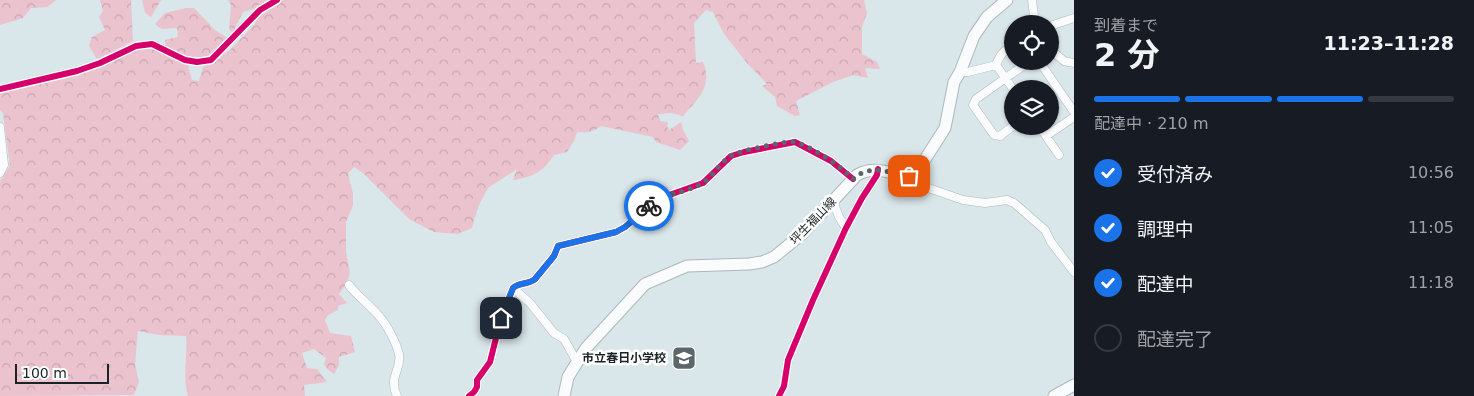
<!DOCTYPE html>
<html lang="ja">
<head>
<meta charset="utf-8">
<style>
  :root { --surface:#171b24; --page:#242831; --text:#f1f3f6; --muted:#9ea1a6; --line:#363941; --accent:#1a73e8 }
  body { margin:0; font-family:"DejaVu Sans","Noto Sans JP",sans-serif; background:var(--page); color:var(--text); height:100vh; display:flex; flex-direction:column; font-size:19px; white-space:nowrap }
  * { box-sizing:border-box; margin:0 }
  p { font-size:16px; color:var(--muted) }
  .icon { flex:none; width:28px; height:28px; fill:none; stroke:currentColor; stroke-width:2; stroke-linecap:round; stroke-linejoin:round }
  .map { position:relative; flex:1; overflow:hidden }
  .sheet { display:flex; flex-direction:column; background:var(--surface); width:400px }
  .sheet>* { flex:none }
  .controls { position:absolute; left:1004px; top:15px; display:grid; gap:10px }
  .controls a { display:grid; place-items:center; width:55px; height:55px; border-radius:50%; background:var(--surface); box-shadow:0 1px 4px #0004; font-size:25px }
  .scale { position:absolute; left:15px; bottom:12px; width:94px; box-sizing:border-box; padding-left:5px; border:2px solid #1a2326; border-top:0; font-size:14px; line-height:18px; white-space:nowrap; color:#1a2326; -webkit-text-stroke:4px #fff; paint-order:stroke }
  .pin { position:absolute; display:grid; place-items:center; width:42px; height:42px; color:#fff; margin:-21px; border-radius:10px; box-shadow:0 2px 8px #0006 }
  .courier { position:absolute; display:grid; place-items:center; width:50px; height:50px; margin:-25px; border:4px solid #1a73e8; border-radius:50%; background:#fff; color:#222; box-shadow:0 1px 6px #0007 }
  .head em { font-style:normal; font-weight:700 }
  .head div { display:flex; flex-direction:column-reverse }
  .head { display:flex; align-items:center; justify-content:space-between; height:85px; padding:0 20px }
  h1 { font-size:32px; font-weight:700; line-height:38px }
  .bar { display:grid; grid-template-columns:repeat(4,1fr); gap:8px 5px; align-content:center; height:60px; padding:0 20px }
  .bar i { height:6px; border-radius:4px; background:var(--line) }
  .bar .active { background:var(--accent) }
  .bar p { grid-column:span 4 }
  ol { padding:0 20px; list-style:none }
  li { display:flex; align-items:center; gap:15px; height:55px }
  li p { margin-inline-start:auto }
  li .icon { padding:5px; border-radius:50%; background:var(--accent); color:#fff; stroke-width:4 }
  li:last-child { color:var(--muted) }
  li i { width:28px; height:28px; border:2px solid var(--line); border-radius:50% }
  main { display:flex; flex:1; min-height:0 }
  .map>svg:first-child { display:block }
  .forest { fill:url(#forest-crowns) }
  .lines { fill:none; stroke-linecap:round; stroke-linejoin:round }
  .street-casing { stroke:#aeb8bb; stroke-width:9 }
  .secondary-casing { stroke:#aeb8bb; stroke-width:13 }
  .street { stroke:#f9fbfc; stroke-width:8 }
  .secondary { stroke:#f9fbfc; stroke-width:11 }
  .cycleway-casing { stroke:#fff; stroke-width:9 }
  .cycleway { stroke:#d6006c; stroke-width:6 }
  .done { stroke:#5d676b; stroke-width:5; stroke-dasharray:0 9 }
  .route { stroke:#1a73e8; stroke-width:6 }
  .labels { text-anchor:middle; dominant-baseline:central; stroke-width:5; stroke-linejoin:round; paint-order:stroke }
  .street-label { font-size:12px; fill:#1a2326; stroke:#fff }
  .poi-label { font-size:12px; font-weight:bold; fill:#1a2326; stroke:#fff; text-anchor:end }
</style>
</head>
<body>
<main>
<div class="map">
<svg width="1074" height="396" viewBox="0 0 1074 396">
  <defs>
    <pattern id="forest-crowns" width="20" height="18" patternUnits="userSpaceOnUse" patternTransform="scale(1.25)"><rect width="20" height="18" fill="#eac3ce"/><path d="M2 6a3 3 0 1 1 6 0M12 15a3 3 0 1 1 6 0" fill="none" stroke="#c8a7b1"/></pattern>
  </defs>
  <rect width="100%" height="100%" fill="#d9e6ea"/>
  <!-- forest -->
  <path class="forest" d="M0,0h56l-9,7 -16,1 -8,10 -23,7z
    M100,0h31l2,41 -36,18 -8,-13 3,-9 13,-7 -6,-13 4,-6z
    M142,0h19l-10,17 -6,-4z
    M228,0h39l-10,8 -14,4 -10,20 -4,-2 2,-25z
    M283,0h581l3,13 -5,14v27l15,8 3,7 -15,-1 3,10 -15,-3 -20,7 -37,19 4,14 -5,1 -18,-10 -2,-9 -13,-11 5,-2 -20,-21 -23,-29 -11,-22 -7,-2 -12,13 2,40 7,-1c10,24 -5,37 -20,54l-11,-3 -14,1 2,7 8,1 -1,4 2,4 12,-8 2,8 6,11 -9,9 -24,-8 -3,-5 -52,-11c-7,6 -15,7 -24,6l-3,9 -7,11 -13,3c-11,17 -21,22 -41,25l4,-11 -29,19 -10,19 -6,21 -14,6 -24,-2 -25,-13 -46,-46 -9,-6 -6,6 5,21v11l-7,17v30l4,21 -3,10 -8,11 8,9 -9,3v4l-10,5 -3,5 5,13 21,3 4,16 -16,5v8l-5,9 -7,-5 -3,-5 2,-6 -12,-9 -12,4 5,15 10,1 10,13 -23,3 1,11h-117c-6,-19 0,-40 -2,-60l-27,-1 -21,-4 -3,34 4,17 -5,13 -134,1v-215l10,-15 -7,-53 -3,-3v-19l54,-10 44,-13 38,-20 17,-1 35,19 4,14 7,1 4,-14 26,-16 25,-26 8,-13z
    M186,8h8l21,22 11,7v6l-21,15 -15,-1 -24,-10 -1,-7 13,-3 -1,-9 -15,1 -7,-5 10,-11z"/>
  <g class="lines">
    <!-- street casing -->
    <g class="street-casing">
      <path id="street" d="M1032,0l3,24
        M1050,26l24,-8
        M1050,49l14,12 10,2
        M1039,61l35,51
        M996,65l17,24
        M960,72h8l28,-7c3,-8 7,-16 16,-17
        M0,89l77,-18 23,-8 36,-17 16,-2 33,16 12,2 14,-2 49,-50 17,-10
        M1013,126l-13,10 -6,-1 -21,-30 3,-6 54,-38
        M1039,126l20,29
        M0,127l4,38 -4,8
        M1046,136l28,-19
        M915,175l2,9 46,16 22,3 22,-3 7,3 31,27 6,12 23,30
        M833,201l6,16 7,11
        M349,285c9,12 21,20 30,31 8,9 17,26 20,38 3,16 -11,22 -2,42
        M513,288l17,15 24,30 10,6 13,23
        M469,396l5,-4 3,-5v-7l13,-18 11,-44 12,-30c6,-6 15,-3 22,-9l19,-23 4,-10 58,-14 9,-5 33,-28 45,-16 28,-27 13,-4 51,-10 36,19 22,18
        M779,396l5,-10 4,-26 25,-60 33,-72 16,-30 15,-23 1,-6"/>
    </g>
    <!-- secondary casing -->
    <g class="secondary-casing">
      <path id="secondary" d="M564,396l4,-19 18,-29 59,-64 42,-18 62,-2 13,-2 12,-5 28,-23 55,-59c22,-12 37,3 58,0l30,-47 9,-46 6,-10 14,-36 13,-19 20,-17
        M1054,396l20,-11"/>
    </g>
    <!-- street -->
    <use href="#street" class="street"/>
    <!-- secondary -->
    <use href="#secondary" class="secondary"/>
    <!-- cycleway casing -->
    <g class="cycleway-casing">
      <path id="cycleway" d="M0,89l77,-18 23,-8 36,-17 16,-2 33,16 12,2 14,-2 49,-50 17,-10
        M469,396l5,-4 3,-5v-7l13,-18 11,-44 12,-30c6,-6 15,-3 22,-9l19,-23 4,-10 58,-14 9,-5 33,-28 45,-16 28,-27 13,-4 51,-10 36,19 22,18
        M779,396l5,-10 4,-26 25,-60 33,-72 16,-30 15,-23 1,-6"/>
    </g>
    <!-- cycleway -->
    <use href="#cycleway" class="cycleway"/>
  </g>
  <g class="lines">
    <!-- done -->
    <path class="done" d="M649,206c19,-15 34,-12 52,-22 12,-7 19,-22 31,-29 8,-4 56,-15 63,-13 16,4 47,25 58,37 17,-16 36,-6 56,-3"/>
    <!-- route -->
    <path class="route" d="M501,318l12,-30c6,-6 15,-3 22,-9l19,-23 4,-10 58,-14 9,-5 24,-21"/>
  </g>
  <!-- icons -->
  <defs>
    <g id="school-square" transform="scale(1.25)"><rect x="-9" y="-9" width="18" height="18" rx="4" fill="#5d676b" stroke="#fff"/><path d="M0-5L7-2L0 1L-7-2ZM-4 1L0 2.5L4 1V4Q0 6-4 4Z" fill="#fff"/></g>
  </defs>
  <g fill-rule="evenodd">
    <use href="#school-square" x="684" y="358"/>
  </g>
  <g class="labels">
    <!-- street labels -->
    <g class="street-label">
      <text transform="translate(813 221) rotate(-46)">坪生福山線</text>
    </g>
    <!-- poi labels -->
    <g class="poi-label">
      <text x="666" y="358">市立春日小学校</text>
    </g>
  </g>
</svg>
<div class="controls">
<a><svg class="icon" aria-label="locate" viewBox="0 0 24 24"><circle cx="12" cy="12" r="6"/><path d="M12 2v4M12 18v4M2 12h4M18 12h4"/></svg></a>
<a><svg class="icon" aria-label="layers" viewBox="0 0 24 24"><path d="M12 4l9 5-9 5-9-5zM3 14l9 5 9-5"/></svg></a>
</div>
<div class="scale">100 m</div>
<div class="pin" style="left:909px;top:176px;background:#ea580c"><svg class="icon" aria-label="bag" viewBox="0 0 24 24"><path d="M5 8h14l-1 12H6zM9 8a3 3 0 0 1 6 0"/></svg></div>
<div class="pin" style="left:501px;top:318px;background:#1f2937"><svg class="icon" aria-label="home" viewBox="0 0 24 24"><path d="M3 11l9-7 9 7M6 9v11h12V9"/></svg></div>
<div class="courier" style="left:649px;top:206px"><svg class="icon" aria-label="bike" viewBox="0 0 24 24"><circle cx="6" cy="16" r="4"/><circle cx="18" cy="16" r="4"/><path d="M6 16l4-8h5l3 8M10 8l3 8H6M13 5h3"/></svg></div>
</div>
<section class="sheet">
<div class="head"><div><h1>2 分</h1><p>到着まで</p></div><em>11:23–11:28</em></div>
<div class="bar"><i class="active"></i><i class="active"></i><i class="active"></i><i></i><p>配達中 · 210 m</p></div>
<ol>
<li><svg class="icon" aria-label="check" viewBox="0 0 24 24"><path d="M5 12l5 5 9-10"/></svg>受付済み<p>10:56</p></li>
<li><svg class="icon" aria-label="check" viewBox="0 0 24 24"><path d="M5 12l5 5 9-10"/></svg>調理中<p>11:05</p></li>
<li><svg class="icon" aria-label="check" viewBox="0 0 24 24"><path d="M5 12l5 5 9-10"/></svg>配達中<p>11:18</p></li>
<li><i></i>配達完了</li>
</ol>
</section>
</main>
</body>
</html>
